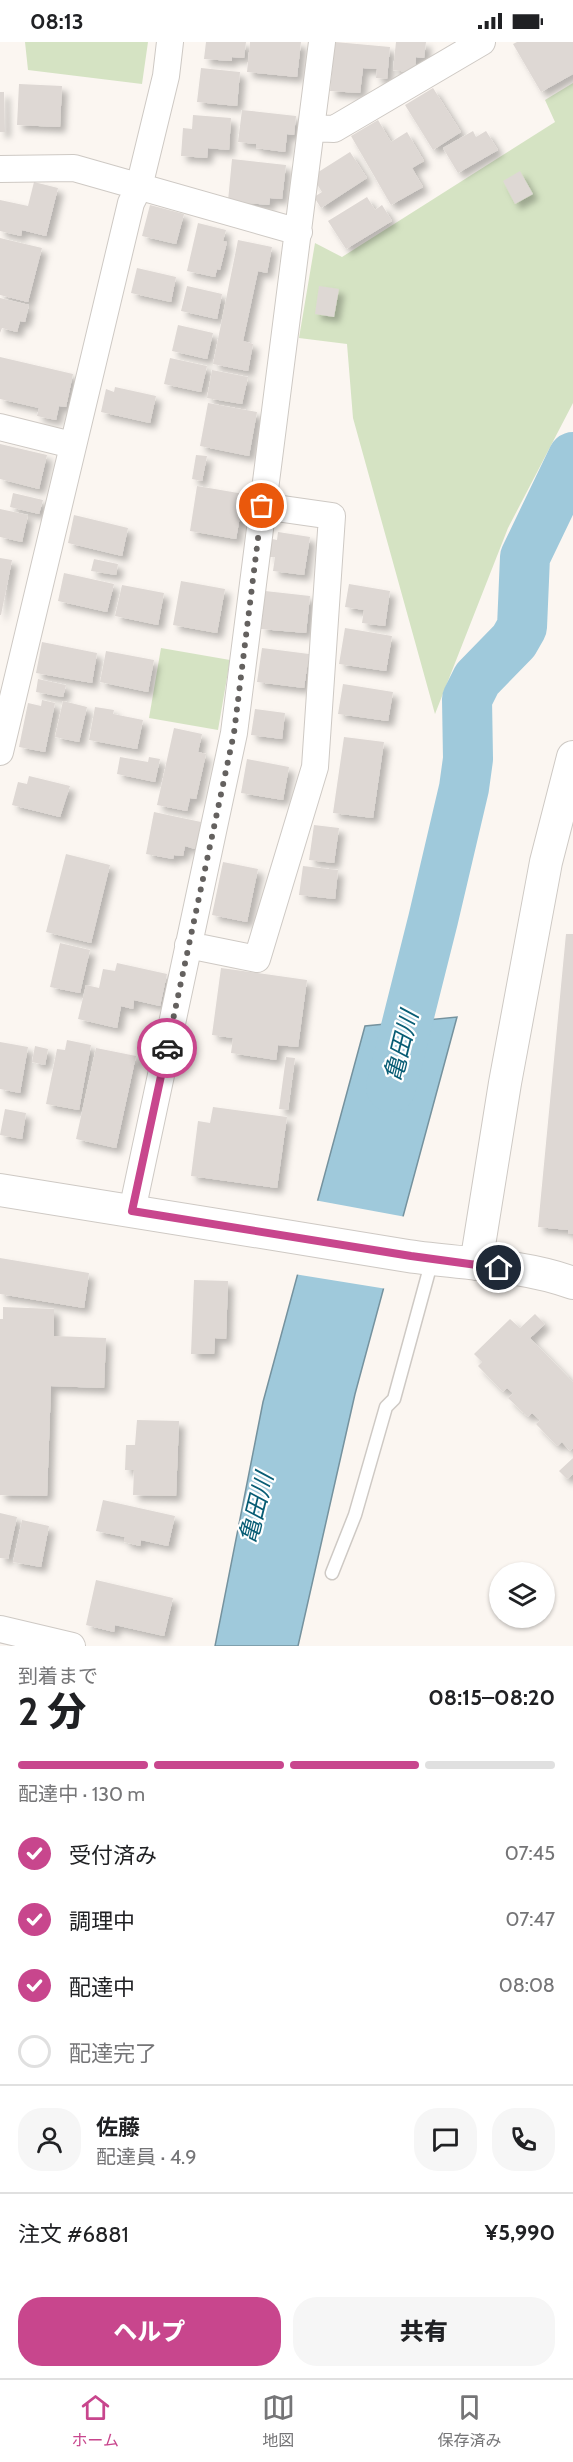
<!DOCTYPE html>
<html lang="ja">
<head>
<meta charset="utf-8">
<style>
  :root { --surface:#fff; --page:#f6f6f6; --text:#202124; --muted:#757577; --line:#e0e0e0; --accent:#c8468d }
  body { margin:0; font-family:Cabin,"Noto Sans JP",sans-serif; background:var(--page); color:var(--text); height:100vh; display:flex; flex-direction:column; font-size:22px; white-space:nowrap }
  * { box-sizing:border-box; margin:0 }
  p { font-size:20px; color:var(--muted) }
  .icon { flex:none; width:33px; height:33px; fill:none; stroke:currentColor; stroke-width:2; stroke-linecap:round; stroke-linejoin:round }
  .map { position:relative; height:1604px; overflow:hidden }
  .sheet { display:flex; flex-direction:column; background:var(--surface); flex:1 }
  .sheet>* { flex:none }
  .buttons { position:absolute; left:489px; top:1520px; display:grid; gap:12px }
  .buttons a { display:grid; place-items:center; width:66px; height:66px; border-radius:50%; background:var(--surface); box-shadow:0 2px 4px #0004; font-size:30px }
  .pin { position:absolute; display:grid; place-items:center; width:51px; height:51px; color:#fff; margin:-26px; border:3px solid #fff; border-radius:50%; box-shadow:0 2px 6px #0007 }
  .courier { position:absolute; display:grid; place-items:center; width:60px; height:60px; margin:-30px; border:4px solid #c8468d; border-radius:50%; background:#fff; color:#222; box-shadow:0 2px 8px #0007 }
  .overview em { font-style:normal; font-weight:800 }
  .overview div { display:flex; flex-direction:column-reverse }
  .overview { display:flex; align-items:center; justify-content:space-between; height:102px; padding:0 18px }
  h1 { font-size:39px; font-weight:800; line-height:45px }
  .bar { display:grid; grid-template-columns:repeat(4,1fr); gap:9px 6px; align-content:center; height:72px; padding:0 18px }
  .bar i { height:8px; border-radius:4px; background:var(--line) }
  .bar .current { background:var(--accent) }
  .bar p { grid-column:span 4 }
  .line { display:flex; align-items:center; gap:15px; padding:0 18px; border-top:2px solid var(--line) }
  .line div { flex:1 }
  .round { display:grid; place-items:center; flex:none; width:63px; height:63px; border-radius:24px; background:var(--page) }
  ol { padding:0 18px; list-style:none }
  li { display:flex; align-items:center; gap:18px; height:66px }
  li p { margin-inline-start:auto }
  li .icon { padding:6px; border-radius:50%; background:var(--accent); color:#fff; stroke-width:4 }
  li:last-child { color:var(--muted) }
  li i { width:33px; height:33px; border:3px solid var(--line); border-radius:50% }
  .cta { display:flex; gap:12px; margin-top:auto; padding:12px 18px }
  .cta a { flex:1; height:69px; border-radius:24px; background:var(--accent); color:#fff; font-size:24px; font-weight:800; line-height:69px; text-align:center }
  .cta a+a { background:var(--page); color:var(--text) }
  .status { display:flex; justify-content:space-between; align-items:center; height:42px; padding:0 30px; background:var(--surface); direction:ltr }
  .status svg { height:16px; fill:currentColor }
  .tabs { display:flex; justify-content:space-around; align-items:center; height:84px; border-top:2px solid var(--line); background:var(--surface); font-size:16px; color:var(--muted) }
  .tabs a { display:grid; justify-items:center; gap:3px }
  .tabs .current { color:var(--accent) }
  .map>svg:first-child { display:block }
  .green { fill:#d5e3c3 }
  .water { fill:#9fc9db; stroke:#75929e; stroke-width:1.5 }
  .pier { fill:#fbf6f1 }
  .lines { fill:none; stroke-linecap:round; stroke-linejoin:round }
  .river { stroke:#9fc9db; stroke-width:50 }
  .building { fill:#ded8d4; filter:url(#shadow) }
  .service-casing { stroke:#cec9c4; stroke-width:15 }
  .minor-casing { stroke:#cec9c4; stroke-width:28 }
  .tertiary-casing { stroke:#cec9c4; stroke-width:34 }
  .service { stroke:#fff; stroke-width:12 }
  .minor { stroke:#fff; stroke-width:26 }
  .tertiary { stroke:#fff; stroke-width:32 }
  .done { stroke:#64615f; stroke-width:6; stroke-dasharray:0 10.8 }
  .route { stroke:#c8468d; stroke-width:8 }
  .labels { text-anchor:middle; dominant-baseline:central; stroke-width:4.5; stroke-linejoin:round; paint-order:stroke }
  .water-label { font-size:24px; font-style:italic; fill:#075c74; stroke:#fff }
</style>
</head>
<body>
<div class="status"><b>08:13</b><svg viewBox="0 0 49 12"><path d="M0 12V9h3v3zM5 12V6h3v6zM10 12V3h3v9zM15 12V0h3v12zM26 1h20v11H26zM47 4h2v5h-2z"/></svg></div>
<div class="map">
<svg width="573" height="1604" viewBox="0 0 573 1604">
  <defs>
    <filter id="shadow"><feDropShadow dx="5.5" dy="5.5" stdDeviation="3" flood-color="#0004"/></filter>
  </defs>
  <rect width="100%" height="100%" fill="#fbf6f1"/>
  <!-- green -->
  <path class="green" d="M25,0h123l-6,42 -114,-14z
    M573,41v320l-65,125 -73,186 -82,-296 -6,-74 -48,-6 16,-95 27,14 213,-135 -10,-22z
    M161,606l69,12 -12,70 -69,-12z"/>
  <!-- water -->
  <path class="water" d="M457,975l-102,377 -57,252h-83l48,-244 102,-376z"/>
  <!-- pier -->
  <path class="pier" d="M314,1158l92,17 -19,72 -93,-15z"/>
  <g class="lines">
    <!-- river -->
    <path class="river" d="M391,1045l42,-167 31,-132 4,-29 -1,-60 10,-20 37,-38 8,-14 3,-70 48,-100"/>
  </g>
  <!-- building -->
  <path class="building" d="M206,0h40l-2,16 -12,-1v4l-28,-2z
    M250,0h51l-4,35 -50,-5z
    M335,0l55,5 -3,32 -11,-1 1,-9 -14,-1 -3,25 -30,-2z
    M396,0h30l-2,16 -8,-1 -1,16 -22,-3z
    M517,0h56v32l-32,18 -28,-48z
    M201,26l39,4 -3,34 -40,-4z
    M19,42l43,2 -2,41 -43,-2z
    M433,46l28,44 -28,18 -28,-45z
    M0,50h4l1,40h-5z
    M242,68l54,6 -2,19 -7,-1 -2,18 -29,-4v-4l-18,-2z
    M193,73l38,3 -2,32 -21,-2 -1,10 -26,-2 2,-28 9,1z
    M378,78l13,22 16,-10 17,29 -12,7 11,19 -32,18 -40,-69z
    M473,89l3,6 10,-6 12,19 -40,23 -15,-25z
    M350,110l17,26 -46,30 -7,-11 8,-5 -10,-16z
    M232,117l54,6 -4,34 -12,-1 -1,7 -41,-4z
    M520,129l13,23 -18,10 -12,-23z
    M34,140l24,6 -12,48 -24,-6 -1,6 -21,-5v-31l28,6z
    M367,155l8,13 7,-5 10,16 -46,28 -18,-28z
    M150,163l34,9 -8,30 -34,-8z
    M198,181l28,7 -3,11 4,1 -7,28 -3,-1 -2,8 -28,-6z
    M0,196l42,10 -14,54 -28,-7z
    M238,198l34,7 -5,26 -9,-2 -15,70 10,3 -5,27 -35,-7z
    M137,226l39,9 -5,25 -40,-9z
    M187,244l35,8 -5,25 -36,-8z
    M319,244l20,3 -5,28 -19,-3z
    M0,256l29,7 -4,17 -5,-1 -3,11 -15,-4 -2,5z
    M178,283l35,8 -6,26 -35,-8z
    M0,315l73,17 -7,33 -7,-1 -3,14 -19,-4 2,-8 -39,-9z
    M170,316l37,8 -6,26 -37,-8z
    M212,328l36,7 -6,27 -35,-6z
    M115,345l41,9 -6,27 -49,-11 5,-23 8,3z
    M208,361l49,9 -8,44 -49,-10z
    M0,402l47,11 -8,34 -39,-10z
    M196,413l11,1 -5,25 -10,-2z
    M197,444l47,8 -8,45 -46,-8z
    M13,451l30,7 -4,14 -29,-7z
    M0,467l28,6 -6,27 -22,-5z
    M74,473l54,13 -6,28 -54,-13z
    M278,490l32,5 -6,38 -31,-4 2,-14h-5l2,-18 5,1z
    M0,516l12,2 -11,55h-1z
    M94,517l24,5 -2,11 -25,-4z
    M64,531l50,11 -7,28 -49,-11z
    M181,539l44,8 -8,44 -44,-8z
    M349,542l41,7 -5,35 -23,-3 2,-13 -19,-3z
    M122,543l42,8 -6,32 -43,-9z
    M265,549l45,5 -4,37 -45,-4z
    M345,586l47,8 -6,35 -47,-7z
    M42,600l55,11 -5,30 -56,-10z
    M262,606l47,6 -5,34 -47,-6z
    M106,609l48,9 -6,32 -48,-10z
    M38,637l28,6 -3,12 -27,-5z
    M343,642l50,8 -5,29 -50,-7z
    M42,658l13,3 -10,49 -26,-5 9,-44 13,3z
    M63,659l24,6 -8,35 -24,-5z
    M95,665l19,3 -1,4 30,6 -6,29 -48,-9z
    M255,667l30,4 -3,26 -31,-4z
    M174,686l28,6 -4,18 8,2 -10,45 -6,-1 -3,13 -30,-6z
    M344,695l40,5 -11,76 -40,-5z
    M120,715l28,5 1,-5 11,2 -5,23 -38,-8z
    M247,717l42,8 -6,33 -42,-7z
    M29,734l41,10 -10,31 -48,-12 6,-23 9,2z
    M154,770l47,10 -6,27 -10,-3 -2,10 -9,-1 -1,4 -27,-5z
    M314,783l25,3 -5,35 -25,-3z
    M66,812l44,11 -19,78 -45,-11z
    M223,820l35,7 -11,53 -35,-7z
    M303,824l35,4 -3,29 -36,-4z
    M566,892h7v300h-5v-4l-30,-3z
    M60,901l30,7 -10,43 -30,-6z
    M117,921l50,11 -7,32 -26,-6 -1,9 -12,-3 -4,22 -39,-9 8,-34 13,3 4,-19 12,2z
    M221,926l86,12 -9,67 -20,-2 -2,15 -45,-7 2,-15 -21,-3z
    M67,998l24,5 -12,65 -33,-6 11,-55 8,1z
    M0,1000l28,5 -8,46 -20,-4z
    M35,1004l13,3 -3,16 -13,-3z
    M96,1006l40,8 -20,92 -40,-9z
    M286,1015l9,1 -7,52 -9,-1z
    M213,1065l74,10 -10,71 -86,-12 7,-55 12,2z
    M5,1067l21,4 -4,26 -22,-4z
    M0,1216l89,15 -5,35 -84,-14z
    M194,1238l34,1 -2,58 -11,-1 -1,16h-23z
    M3,1265l51,2v27l52,2 -2,50 -53,-2 -4,110 -47,-1v-176h3z
    M535,1272l10,10 -15,14 43,44v66l-3,3 -8,-9 -5,4 -21,-22 4,-4 -8,-7 -4,4 -20,-19 5,-5 -6,-5 -4,4 -25,-26 4,-4 -8,-8 36,-35 10,9z
    M137,1378l42,1 -3,75 -43,-1 1,-25h-9l1,-25h9z
    M573,1416v16l-6,5 -8,-8z
    M103,1458l72,16 -7,30 -27,-6 -1,6 -16,-4 1,-5 -29,-6z
    M0,1471l17,4 -9,42 -8,-1z
    M22,1478l27,6 -8,41 -28,-5z
    M96,1538l77,18 -9,38 -49,-11 -1,7 -28,-7z"/>
  <g class="lines">
    <!-- service casing -->
    <g class="service-casing">
      <path id="service" d="M332,1531l23,-58 31,-108 8,-8 38,-139"/>
    </g>
    <!-- minor casing -->
    <g class="minor-casing">
      <path id="minor" d="M311,86l23,1 148,-87
        M0,127l74,-1 225,64
        M0,385l72,18
        M0,710l131,-549 8,-16 27,-111 4,-34
        M188,903l69,14 58,-192 17,-251 -70,-10
        M132,1169l102,-478 88,-691
        M0,1587l72,17"/>
    </g>
    <!-- tertiary casing -->
    <g class="tertiary-casing">
      <path id="tertiary" d="M0,1148c136,21 272,44 408,66 54,8 113,8 165,27
        M476,1222l29,-181 41,-221 27,-105"/>
    </g>
    <!-- service -->
    <use href="#service" class="service"/>
    <!-- minor -->
    <use href="#minor" class="minor"/>
    <!-- tertiary -->
    <use href="#tertiary" class="tertiary"/>
  </g>
  <g class="lines">
    <!-- done -->
    <path class="done" d="M167,1006l67,-315 28,-227"/>
    <!-- route -->
    <path class="route" d="M167,1006l-35,163 279,45 88,12"/>
  </g>
  <g class="labels">
    <!-- water labels -->
    <g class="water-label">
      <text transform="translate(401 1004) rotate(-76)">亀田川</text>
      <text transform="translate(256 1466) rotate(-76)">亀田川</text>
    </g>
  </g>
</svg>
<div class="buttons">
<a><svg class="icon" aria-label="layers" viewBox="0 0 24 24"><path d="M12 4l9 5-9 5-9-5zM3 14l9 5 9-5"/></svg></a>
</div>
<div class="pin" style="left:262px;top:464px;background:#ea580c"><svg class="icon" aria-label="bag" viewBox="0 0 24 24"><path d="M5 8h14l-1 12H6zM9 8a3 3 0 0 1 6 0"/></svg></div>
<div class="pin" style="left:499px;top:1226px;background:#1f2937"><svg class="icon" aria-label="home" viewBox="0 0 24 24"><path d="M3 11l9-7 9 7M6 9v11h12V9"/></svg></div>
<div class="courier" style="left:167px;top:1006px"><svg class="icon" aria-label="car" viewBox="0 0 24 24"><path d="M5 17H2v-5l4-1 3-4h7l3 4 3 1v5h-3M9 17h6M6 11h13"/><circle cx="7" cy="17" r="2"/><circle cx="17" cy="17" r="2"/></svg></div>
</div>
<section class="sheet">
<div class="overview"><div><h1>2 分</h1><p>到着まで</p></div><em>08:15–08:20</em></div>
<div class="bar"><i class="current"></i><i class="current"></i><i class="current"></i><i></i><p>配達中 · 130 m</p></div>
<ol>
<li><svg class="icon" aria-label="check" viewBox="0 0 24 24"><path d="M5 12l5 5 9-10"/></svg>受付済み<p>07:45</p></li>
<li><svg class="icon" aria-label="check" viewBox="0 0 24 24"><path d="M5 12l5 5 9-10"/></svg>調理中<p>07:47</p></li>
<li><svg class="icon" aria-label="check" viewBox="0 0 24 24"><path d="M5 12l5 5 9-10"/></svg>配達中<p>08:08</p></li>
<li><i></i>配達完了</li>
</ol>
<div class="line" style="height:108px"><a class="round"><svg class="icon" aria-label="person" viewBox="0 0 24 24"><circle cx="12" cy="8" r="4"/><path d="M4 21q1-7 8-7t8 7"/></svg></a><div><b>佐藤</b><p>配達員 · 4.9</p></div><a class="round"><svg class="icon" aria-label="chat" viewBox="0 0 24 24"><path d="M4 5h16v11H9l-5 4z"/></svg></a><a class="round"><svg class="icon" aria-label="phone" viewBox="0 0 24 24"><path d="M5 4h4l2 5-3 2q2 4 5 5l2-3 5 2v4C11 20 4 13 5 4z"/></svg></a></div>
<div class="line" style="height:78px"><div>注文 #6881</div><b>¥5,990</b></div>
<div class="cta"><a>ヘルプ</a><a>共有</a></div>
</section>
<nav class="tabs">
<a class="current"><svg class="icon" aria-label="home" viewBox="0 0 24 24"><path d="M3 11l9-7 9 7M6 9v11h12V9"/></svg>ホーム</a>
<a><svg class="icon" aria-label="map" viewBox="0 0 24 24"><path d="M3 6l6-2 6 2 6-2v14l-6 2-6-2-6 2zM9 4v14M15 6v14"/></svg>地図</a>
<a><svg class="icon" aria-label="saved" viewBox="0 0 24 24"><path d="M7 4h10v16l-5-4-5 4z"/></svg>保存済み</a>
</nav>
</body>
</html>
